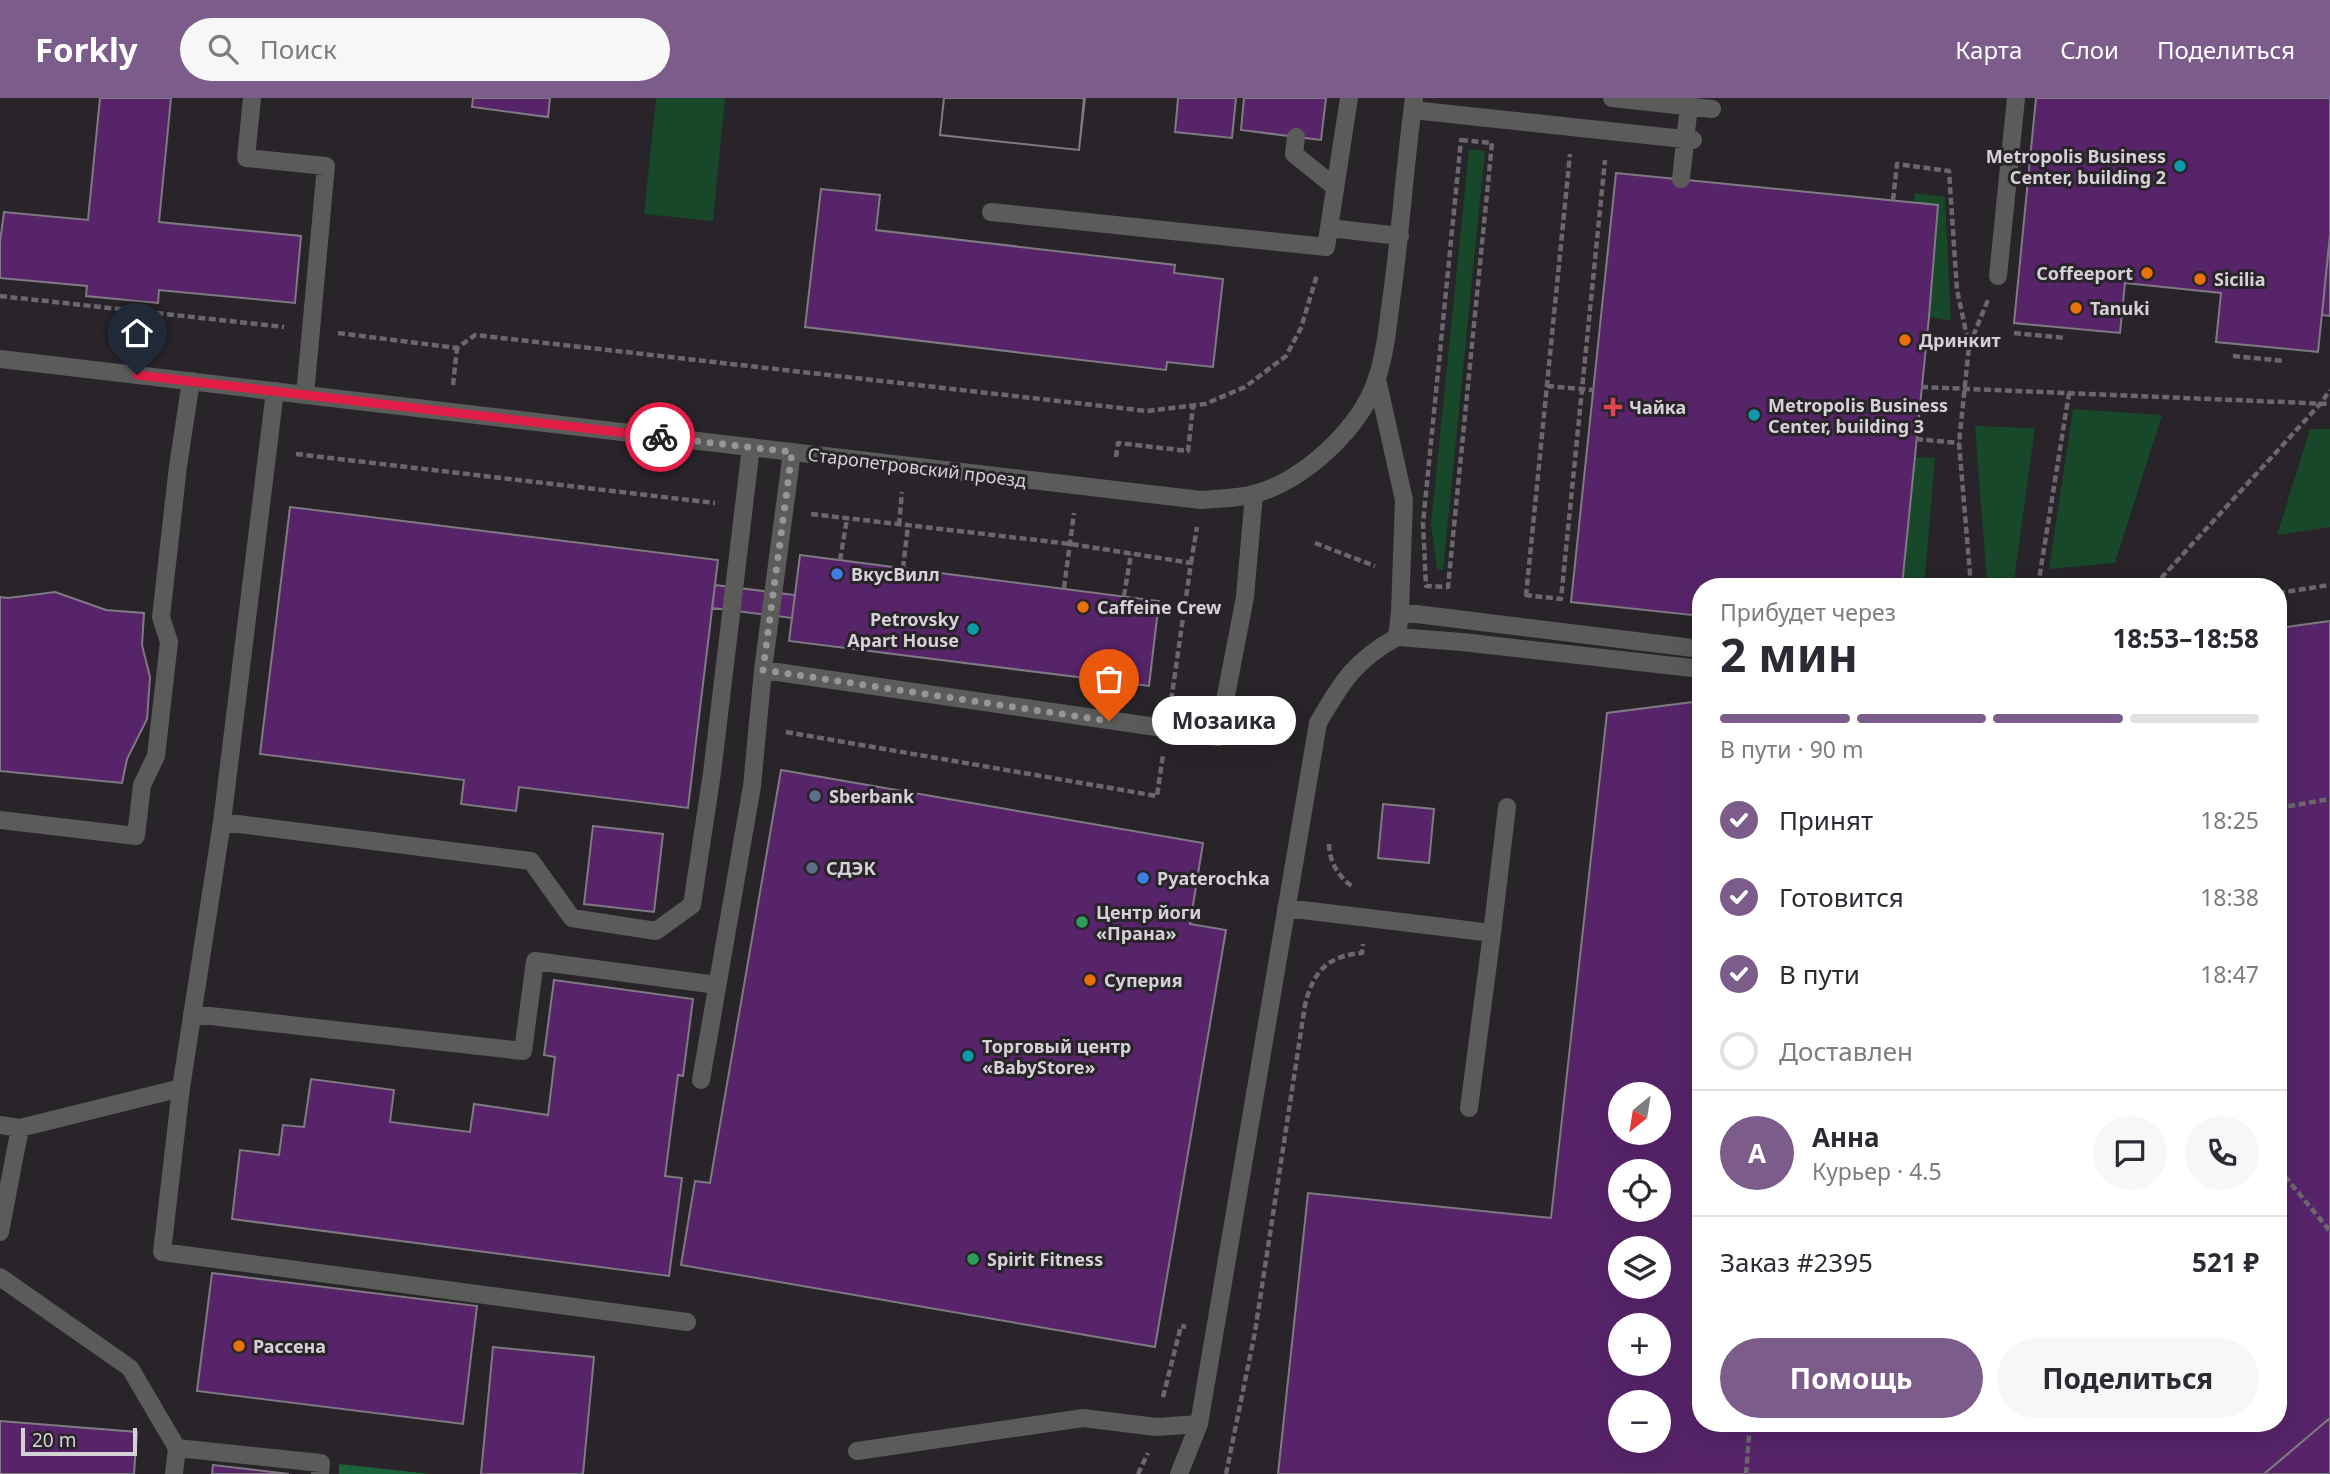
<!DOCTYPE html>
<html lang="ru">
<head>
<meta charset="utf-8">
<style>
  :root { --surface:#fff; --page:#f7f7f7; --text:#2b2b33; --muted:#7c7c81; --line:#e1e1e2; --accent:#7b5c8a }
  body { margin:0; font-family:"Noto Sans",sans-serif; background:var(--page); color:var(--text); height:100vh; display:flex; flex-direction:column; font-size:26px; white-space:nowrap }
  * { box-sizing:border-box; margin:0 }
  p { font-size:23px; color:var(--muted) }
  .icon { flex:none; width:38px; height:38px; fill:none; stroke:currentColor; stroke-width:2; stroke-linecap:round; stroke-linejoin:round }
  .map { position:relative; flex:1; overflow:hidden }
  .side { position:absolute; left:1692px; top:480px; width:595px; height:854px; display:flex; flex-direction:column; background:var(--surface); border-radius:28px; box-shadow:0 7px 28px #0002 }
  .side>* { flex:none }
  .needle { width:46px; rotate:210deg }
  .tools { position:absolute; left:1608px; top:984px; display:grid; gap:14px }
  .tools a { display:grid; place-items:center; width:63px; height:63px; border-radius:50%; background:var(--surface); box-shadow:0 7px 28px #0002; font-size:35px }
  .scale { position:absolute; left:21px; bottom:18px; width:116px; box-sizing:border-box; padding-left:7px; border:4px solid #d5d2d6; border-top:0; font-size:19px; line-height:24px; white-space:nowrap; color:#d5d2d6; -webkit-text-stroke:5px #282429; paint-order:stroke }
  .pin { position:absolute; display:grid; place-items:center; width:60px; height:60px; color:#fff; margin:-72px -30px; border-radius:50% 50% 50% 0; rotate:-45deg; box-shadow:0 0 7px #0007 }
  .pin .icon { rotate:45deg }
  .courier { position:absolute; display:grid; place-items:center; width:70px; height:70px; margin:-35px; border:5px solid #e11d48; border-radius:50%; background:#fff; color:#222; box-shadow:0 2px 9px #0007 }
  .bubble { position:absolute; height:49px; border-radius:24px; background:var(--surface); box-shadow:0 7px 28px #0002; font-size:23px; font-weight:700; line-height:49px; text-align:center }
  .summary em { font-style:normal; font-weight:700 }
  .summary div { display:flex; flex-direction:column-reverse }
  .summary { display:flex; align-items:center; justify-content:space-between; height:119px; padding:0 28px }
  h1 { font-size:46px; font-weight:700; line-height:52px }
  .bar { display:grid; grid-template-columns:repeat(4,1fr); gap:10px 7px; align-content:center; height:84px; padding:0 28px }
  .bar i { height:9px; border-radius:5px; background:var(--line) }
  .bar .current { background:var(--accent) }
  .bar p { grid-column:span 4 }
  .line { display:flex; align-items:center; gap:18px; padding:0 28px; border-top:2px solid var(--line) }
  .line div { flex:1 }
  .round { display:grid; place-items:center; flex:none; width:74px; height:74px; border-radius:37px; background:var(--page) }
  ol { padding:0 28px; list-style:none }
  li { display:flex; align-items:center; gap:21px; height:77px }
  li p { margin-inline-start:auto }
  li .icon { padding:7px; border-radius:50%; background:var(--accent); color:#fff; stroke-width:4 }
  li:last-child { color:var(--muted) }
  li i { width:38px; height:38px; border:4px solid var(--line); border-radius:50% }
  .action { display:flex; gap:14px; margin-top:auto; padding:14px 28px }
  .action a { flex:1; height:80px; border-radius:42px; background:var(--accent); color:#fff; font-size:28px; font-weight:700; line-height:80px; text-align:center }
  .action a+a { background:var(--page); color:var(--text) }
  header { display:flex; align-items:center; gap:42px; box-sizing:border-box; height:98px; padding:0 35px; background:var(--accent); color:#fff }
  header strong { font-size:33px }
  nav { display:flex; gap:38px; margin-inline-start:auto; font-size:24px }
  .search { width:490px; height:63px; background:var(--page); display:flex; align-items:center; gap:18px; box-sizing:border-box; padding:0 24px; border-radius:38px; color:var(--muted); font-size:26px }
  .map>svg:first-child { display:block }
  .green { fill:#164829 }
  .forest { fill:#1b6338 }
  .building { fill:#57246a; stroke:#7f7a81; stroke-width:2; fill-rule:evenodd }
  .lines { fill:none; stroke-linecap:round; stroke-linejoin:round }
  .path { stroke:#6b676c; stroke-width:4.5; stroke-dasharray:7 3.5; stroke-linecap:butt }
  .service { stroke:#595c59; stroke-width:18 }
  .tertiary { stroke:#595c59; stroke-width:18 }
  .done { stroke:#989599; stroke-width:7; stroke-dasharray:0 12.6 }
  .route { stroke:#e11d48; stroke-width:9 }
  .culture-dot { fill:#0f9aa8; stroke:#282429; stroke-width:2.5 }
  .food-dot { fill:#e8710a; stroke:#282429; stroke-width:2.5 }
  .health-dot { fill:#e0444e; stroke:#282429; stroke-width:2.5 }
  .shop-dot { fill:#3f7fe0; stroke:#282429; stroke-width:2.5 }
  .service-dot { fill:#5c6f8a; stroke:#282429; stroke-width:2.5 }
  .leisure-dot { fill:#2e9e5b; stroke:#282429; stroke-width:2.5 }
  .labels { text-anchor:middle; dominant-baseline:central; stroke-width:6; stroke-linejoin:round; paint-order:stroke }
  .poi-label { font-size:18px; font-weight:bold; fill:#d5d2d6; stroke:#282429; text-anchor:start }
  .street-label { font-size:18px; fill:#d5d2d6; stroke:#282429 }
</style>
</head>
<body>
<header>
<strong>Forkly</strong>
<div class="search"><svg class="icon" aria-label="search" viewBox="0 0 24 24"><circle cx="10" cy="10" r="6"/><path d="M15 15l6 6"/></svg>Поиск</div>
<nav><a>Карта</a><a>Слои</a><a>Поделиться</a></nav>
</header>
<div class="map">
<svg width="2330" height="1376" viewBox="0 0 2330 1376">
  <rect width="100%" height="100%" fill="#282429"/>
  <!-- green -->
  <path class="green" d="M656,0h69l-12,123 -69,-7z
    M1469,51l16,2 -42,419 -6,-1 -6,-44z
    M1915,95l30,4 6,124 -22,-4 9,-111 -24,-4z
    M2073,311l89,6 -47,148 -66,6z
    M1975,328l60,2 -21,152 -27,3z
    M2310,331h20v98l-53,8z
    M1914,359l21,1 -11,128h-22z"/>
  <!-- forest -->
  <path class="forest" d="M339,1366l92,10h-92z"/>
  <!-- building -->
  <path class="building" d="M100,0h71l-12,124 142,14 -6,67 -136,-13 -1,13 -72,-7 1,-10 -87,-8v-36l4,-30 84,8z
    M473,0h77l-2,19 -76,-10z
    M944,0h140l-5,52 -139,-15z
    M944,0h141l-6,52 -139,-15z
    M1178,0h58l-4,40 -57,-6z
    M1244,0h82l-5,42 -80,-10z
    M2036,0h294v137l-12,117 -102,-10 5,-49 -96,-10 -5,50 -106,-10z
    M1616,75l322,32 -9,112 -27,269h-201v30l-130,-14z
    M821,91l59,6 -4,35 299,35 -1,8 49,6 -10,88 -46,-5 -1,8 -361,-43z
    M2330,137v81l-8,-1z
    M290,409l428,53 -30,248 -169,-21 -3,24 -55,-7 3,-24 -204,-26z
    M800,457l359,46 -10,85 -360,-45z
    M715,487l80,10 -3,23 -80,-10z
    M55,494l51,18 38,3 -2,32 8,32 -3,42 -20,40 -5,24 -122,-12v-174l8,1z
    M2330,523v797l-66,56h-986l30,-281 243,25 56,-505 94,-12v722h577v-795zM1620,996h39v38h-39zM1620,1073h39v38h-39zM1620,1150h39v38h-39zM1620,1227h39v38h-39zM1620,1304h39v38h-39z
    M781,672l422,73 -13,81 36,6 -71,417 -474,-82 14,-84 15,2z
    M1383,706l51,5 -5,54 -51,-5z
    M593,728l70,8 -9,78 -70,-8z
    M554,882l139,19 -10,77 -5,-1 -13,101 17,2 -13,98 -437,-57 8,-69 39,5 4,-30 21,2 7,-48 83,11 -4,32 80,10 4,-28 74,11 7,-58 -11,-2z
    M212,1175l265,33 -14,118 -266,-33z
    M493,1249l101,10 -11,117h-102z
    M2330,1320v56h-66z
    M0,1323l137,11 -3,42h-134z
    M213,1367l76,9h-77z"/>
  <g class="lines">
    <!-- path -->
    <path class="path" d="M1461,42l31,3 -44,444 -22,-1 -3,-63z
      M1893,102l4,-36 52,7 8,119 12,56 -43,-5
      M0,198l284,31
      M338,235l119,15 18,-13 672,76 58,-7 40,-17 41,-31 15,-28 16,-53
      M2014,235l52,5
      M2233,258l52,5
      M453,287l4,-37
      M1547,288l46,4
      M1921,289l409,17
      M1916,341l43,4
      M296,356l419,49
      M1116,359l2,-14 70,8 5,-45
      M811,416l260,30 120,19 -20,138
      M899,427l3,-33
      M1315,445l60,23
      M840,462l7,-41
      M1191,465l6,-36
      M903,470l5,-43
      M1971,488l-12,-143 10,-97 19,-46
      M2038,488l31,-193
      M2154,488l167,-183 9,-13
      M1064,490l10,-75
      M2278,495l52,-8
      M1525,497l36,4 44,-439
      M1124,498l7,-42
      M1526,498l44,-442
      M786,634l371,64 6,-41
      M2278,710l52,-9
      M1329,746c0,16 9,33 23,42
      M2278,1070l52,63
      M1163,1299l18,-71 5,1
      M1138,1376l10,-21
      M1226,1376l29,-142 50,-327c8,-33 22,-49 57,-52l1,-9
      M1746,1376l4,-51"/>
    <!-- service -->
    <path class="service" d="M252,0l-6,60 80,8 -21,229
      M1349,0l-20,130 71,8
      M1612,0l100,11
      M1413,12l280,30
      M1296,39l-2,17 41,33
      M1681,81l8,-74
      M991,114l335,35 3,-19
      M1998,178l18,-178
      M1400,514l301,37
      M1397,539l65,5 239,27
      M763,572l400,58 4,-1 51,10 27,-140 9,-103
      M0,722l136,16 6,-51 14,-29 13,-114 -8,-25 17,-151 13,-85
      M222,724l309,39 41,57 84,13 36,-26 20,-132 39,-326
      M1286,810l206,25 -23,175
      M1492,835l15,-126
      M192,916l331,37 12,-90 182,24
      M701,982l51,-294 11,-116 29,-218
      M181,990l-19,164 525,70
      M0,1027l20,3 161,-40 41,-266 53,-431
      M0,1134l20,-104
      M0,1179l130,91 47,80 -3,26
      M177,1350l144,15 -1,11
      M857,1353l226,-33 73,9 43,-3
      M1179,1376l20,-50 119,-701c24,-41 36,-62 79,-86l3,-25 4,-112 -27,-121"/>
    <!-- tertiary -->
    <path class="tertiary" d="M0,261l1201,141c17,-2 36,-1 53,-6 49,-12 108,-67 123,-116 9,-27 11,-56 15,-84 9,-65 13,-131 22,-196"/>
  </g>
  <g class="lines">
    <!-- done -->
    <path class="done" d="M660,339l132,15 -29,218 346,51"/>
    <!-- route -->
    <path class="route" d="M137,277l523,62"/>
  </g>
  <!-- markers -->
  <g class="culture-dot">
    <circle cx="2180" cy="68" r="7"/>
    <circle cx="1754" cy="317" r="7"/>
    <circle cx="973" cy="531" r="7"/>
    <circle cx="968" cy="958" r="7"/>
  </g>
  <g class="food-dot">
    <circle cx="2147" cy="175" r="7"/>
    <circle cx="2200" cy="181" r="7"/>
    <circle cx="2076" cy="210" r="7"/>
    <circle cx="1905" cy="242" r="7"/>
    <circle cx="1083" cy="509" r="7"/>
    <circle cx="1090" cy="882" r="7"/>
    <circle cx="239" cy="1248" r="7"/>
  </g>
  <path class="health-dot" d="M1609.5 298.5h7v7h7v7h-7v7h-7v-7h-7v-7h7z"/>
  <g class="shop-dot">
    <circle cx="837" cy="476" r="7"/>
    <circle cx="1143" cy="780" r="7"/>
  </g>
  <g class="service-dot">
    <circle cx="815" cy="698" r="7"/>
    <circle cx="812" cy="770" r="7"/>
  </g>
  <g class="leisure-dot">
    <circle cx="1082" cy="824" r="7"/>
    <circle cx="973" cy="1161" r="7"/>
  </g>
  <g class="labels">
    <!-- poi labels -->
    <g class="poi-label">
      <text x="2166" y="58" text-anchor="end">Metropolis Business<tspan x="2166" dy="21">Center, building 2</tspan></text>
      <text x="2133" y="175" text-anchor="end">Coffeeport</text>
      <text x="2214" y="181">Sicilia</text>
      <text x="2090" y="210">Tanuki</text>
      <text x="1919" y="242">Дринкит</text>
      <text x="1768" y="307">Metropolis Business<tspan x="1768" dy="21">Center, building 3</tspan></text>
      <text x="1629" y="309">Чайка</text>
      <text x="851" y="476">ВкусВилл</text>
      <text x="1097" y="509">Caffeine Crew</text>
      <text x="959" y="521" text-anchor="end">Petrovsky<tspan x="959" dy="21">Apart House</tspan></text>
      <text x="829" y="698">Sberbank</text>
      <text x="826" y="770">СДЭК</text>
      <text x="1157" y="780">Pyaterochka</text>
      <text x="1096" y="814">Центр йоги<tspan x="1096" dy="21">«Прана»</tspan></text>
      <text x="1104" y="882">Суперия</text>
      <text x="982" y="948">Торговый центр<tspan x="982" dy="21">«BabyStore»</tspan></text>
      <text x="987" y="1161">Spirit Fitness</text>
      <text x="253" y="1248">Рассена</text>
    </g>
    <!-- street labels -->
    <g class="street-label">
      <text transform="translate(917 369) rotate(7)">Старопетровский проезд</text>
    </g>
  </g>
</svg>
<div class="tools">
<a><svg class="needle" viewBox="-14 -14 28 28"><path d="M0-13l5 13h-10z" fill="#e53935"/><path d="M0 13l5-13h-10z" fill="#7c7c81"/></svg></a>
<a><svg class="icon" aria-label="locate" viewBox="0 0 24 24"><circle cx="12" cy="12" r="6"/><path d="M12 2v4M12 18v4M2 12h4M18 12h4"/></svg></a>
<a><svg class="icon" aria-label="layers" viewBox="0 0 24 24"><path d="M12 4l9 5-9 5-9-5zM3 14l9 5 9-5"/></svg></a>
<a>+</a>
<a>−</a>
</div>
<div class="scale">20 m</div>
<div class="pin" style="left:1109px;top:623px;background:#ea580c"><svg class="icon" aria-label="bag" viewBox="0 0 24 24"><path d="M5 8h14l-1 12H6zM9 8a3 3 0 0 1 6 0"/></svg></div>
<div class="pin" style="left:137px;top:277px;background:#1f2937"><svg class="icon" aria-label="home" viewBox="0 0 24 24"><path d="M3 11l9-7 9 7M6 9v11h12V9"/></svg></div>
<div class="courier" style="left:660px;top:339px"><svg class="icon" aria-label="bike" viewBox="0 0 24 24"><circle cx="6" cy="16" r="4"/><circle cx="18" cy="16" r="4"/><path d="M6 16l4-8h5l3 8M10 8l3 8H6M13 5h3"/></svg></div>
<div class="bubble" style="left:1152px;top:598px;width:144px">Мозаика</div>
<section class="side">
<div class="summary"><div><h1>2 мин</h1><p>Прибудет через</p></div><em>18:53–18:58</em></div>
<div class="bar"><i class="current"></i><i class="current"></i><i class="current"></i><i></i><p>В пути · 90 m</p></div>
<ol>
<li><svg class="icon" aria-label="check" viewBox="0 0 24 24"><path d="M5 12l5 5 9-10"/></svg>Принят<p>18:25</p></li>
<li><svg class="icon" aria-label="check" viewBox="0 0 24 24"><path d="M5 12l5 5 9-10"/></svg>Готовится<p>18:38</p></li>
<li><svg class="icon" aria-label="check" viewBox="0 0 24 24"><path d="M5 12l5 5 9-10"/></svg>В пути<p>18:47</p></li>
<li><i></i>Доставлен</li>
</ol>
<div class="line" style="height:126px"><b class="round" style="background:var(--accent);color:#fff">А</b><div><b>Анна</b><p>Курьер · 4.5</p></div><a class="round"><svg class="icon" aria-label="chat" viewBox="0 0 24 24"><path d="M4 5h16v11H9l-5 4z"/></svg></a><a class="round"><svg class="icon" aria-label="phone" viewBox="0 0 24 24"><path d="M5 4h4l2 5-3 2q2 4 5 5l2-3 5 2v4C11 20 4 13 5 4z"/></svg></a></div>
<div class="line" style="height:91px"><div>Заказ #2395</div><b>521 ₽</b></div>
<div class="action"><a>Помощь</a><a>Поделиться</a></div>
</section>
</div>
</body>
</html>
